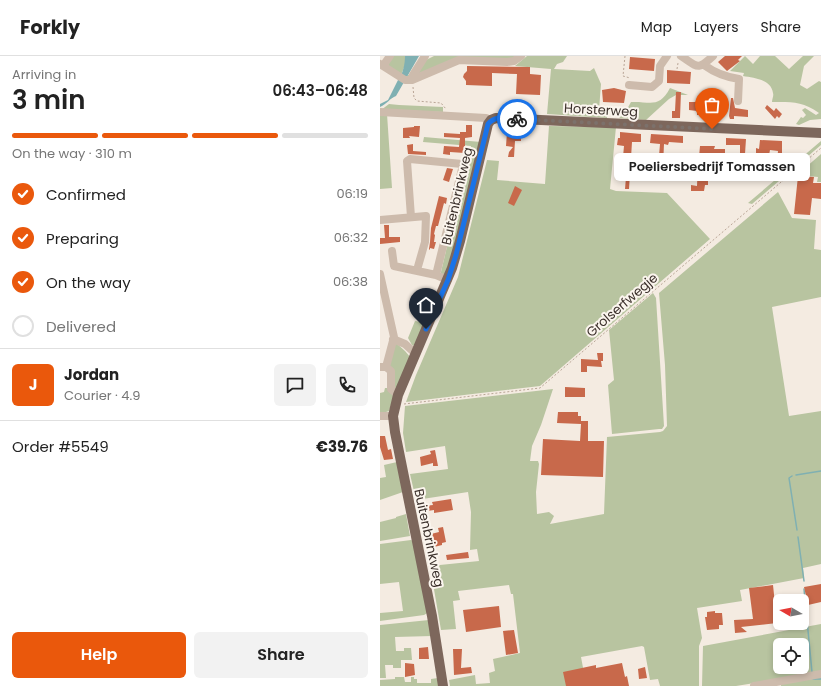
<!DOCTYPE html>
<html lang="en">
<head>
<meta charset="utf-8">
<style>
  :root { --surface:#fff; --page:#f2f2f2; --text:#222; --muted:#767676; --line:#e0e0e0; --accent:#ea580c }
  body { margin:0; font-family:Poppins,sans-serif; background:var(--page); color:var(--text); height:100vh; display:flex; flex-direction:column; font-size:15px; white-space:nowrap }
  * { box-sizing:border-box; margin:0 }
  p { font-size:13px; color:var(--muted) }
  .icon { flex:none; width:22px; height:22px; fill:none; stroke:currentColor; stroke-width:2; stroke-linecap:round; stroke-linejoin:round }
  .map { position:relative; flex:1; overflow:hidden }
  .side { display:flex; flex-direction:column; background:var(--surface); width:380px }
  .side>* { flex:none }
  .needle { width:26px; rotate:279deg }
  .tools { position:absolute; left:393px; top:538px; display:grid; gap:8px }
  .tools a { display:grid; place-items:center; width:36px; height:36px; border-radius:6px; background:var(--surface); box-shadow:0 2px 6px #0003; font-size:20px }
  .pin { position:absolute; display:grid; place-items:center; width:34px; height:34px; color:#fff; margin:-41px -17px; border-radius:50% 50% 50% 0; rotate:-45deg; box-shadow:0 0 4px #0007 }
  .pin .icon { rotate:45deg }
  .courier { position:absolute; display:grid; place-items:center; width:40px; height:40px; margin:-20px; border:3px solid #1a73e8; border-radius:50%; background:#fff; color:#222; box-shadow:0 1px 5px #0007 }
  .bubble { position:absolute; height:28px; border-radius:6px; background:var(--surface); box-shadow:0 2px 6px #0003; font-size:13px; font-weight:600; line-height:28px; text-align:center }
  .overview em { font-style:normal; font-weight:600 }
  .overview div { display:flex; flex-direction:column-reverse }
  .overview { display:flex; align-items:center; justify-content:space-between; height:68px; padding:0 12px }
  h1 { font-size:26px; font-weight:600; line-height:30px }
  .bar { display:grid; grid-template-columns:repeat(4,1fr); gap:6px 4px; align-content:center; height:48px; padding:0 12px }
  .bar i { height:5px; border-radius:3px; background:var(--line) }
  .bar .on { background:var(--accent) }
  .bar p { grid-column:span 4 }
  .line { display:flex; align-items:center; gap:10px; padding:0 12px; border-top:1px solid var(--line) }
  .line div { flex:1 }
  .round { display:grid; place-items:center; flex:none; width:42px; height:42px; border-radius:6px; background:var(--page) }
  ol { padding:0 12px; list-style:none }
  li { display:flex; align-items:center; gap:12px; height:44px }
  li p { margin-inline-start:auto }
  li .icon { padding:4px; border-radius:50%; background:var(--accent); color:#fff; stroke-width:4 }
  li:last-child { color:var(--muted) }
  li i { width:22px; height:22px; border:2px solid var(--line); border-radius:50% }
  .primary-button { display:flex; gap:8px; margin-top:auto; padding:8px 12px }
  .primary-button a { flex:1; height:46px; border-radius:6px; background:var(--accent); color:#fff; font-size:16px; font-weight:600; line-height:46px; text-align:center }
  .primary-button a+a { background:var(--page); color:var(--text) }
  header { display:flex; align-items:center; gap:24px; box-sizing:border-box; height:56px; padding:0 20px; background:var(--surface); border-bottom:1px solid var(--line) }
  header strong { font-size:19px }
  nav { display:flex; gap:22px; margin-inline-start:auto; font-size:14px }
  main { display:flex; flex:1; min-height:0 }
  .map>svg:first-child { display:block }
  .green { fill:#b8c4a0; fill-rule:evenodd }
  .water { fill:#7fb0b2 }
  .lines { fill:none; stroke-linecap:round; stroke-linejoin:round }
  .stream { stroke:#7fb0b2; stroke-width:1.5 }
  .building { fill:#c8694b }
  .path { stroke:#b9a596; stroke-width:1; stroke-dasharray:2 2; stroke-linecap:butt }
  .minor { stroke:#cdbbac; stroke-width:8 }
  .major { stroke:#7d675c; stroke-width:10 }
  .done { stroke:#7c716b; stroke-width:4; stroke-dasharray:0 7.2 }
  .route { stroke:#1a73e8; stroke-width:5 }
  .labels { text-anchor:middle; dominant-baseline:central; stroke-width:4; stroke-linejoin:round; paint-order:stroke }
  .street-label { font-size:13px; fill:#3b302b; stroke:#fbf5ee }
</style>
</head>
<body>
<header>
<strong>Forkly</strong>
<nav><a>Map</a><a>Layers</a><a>Share</a></nav>
</header>
<main>
<section class="side">
<div class="overview"><div><h1>3 min</h1><p>Arriving in</p></div><em>06:43–06:48</em></div>
<div class="bar"><i class="on"></i><i class="on"></i><i class="on"></i><i></i><p>On the way · 310 m</p></div>
<ol>
<li><svg class="icon" aria-label="check" viewBox="0 0 24 24"><path d="M5 12l5 5 9-10"/></svg>Confirmed<p>06:19</p></li>
<li><svg class="icon" aria-label="check" viewBox="0 0 24 24"><path d="M5 12l5 5 9-10"/></svg>Preparing<p>06:32</p></li>
<li><svg class="icon" aria-label="check" viewBox="0 0 24 24"><path d="M5 12l5 5 9-10"/></svg>On the way<p>06:38</p></li>
<li><i></i>Delivered</li>
</ol>
<div class="line" style="height:72px"><b class="round" style="background:var(--accent);color:#fff">J</b><div><b>Jordan</b><p>Courier · 4.9</p></div><a class="round"><svg class="icon" aria-label="chat" viewBox="0 0 24 24"><path d="M4 5h16v11H9l-5 4z"/></svg></a><a class="round"><svg class="icon" aria-label="phone" viewBox="0 0 24 24"><path d="M5 4h4l2 5-3 2q2 4 5 5l2-3 5 2v4C11 20 4 13 5 4z"/></svg></a></div>
<div class="line" style="height:52px"><div>Order #5549</div><b>€39.76</b></div>
<div class="primary-button"><a>Help</a><a>Share</a></div>
</section>
<div class="map">
<svg width="441" height="630" viewBox="0 0 441 630">
  <rect width="100%" height="100%" fill="#f4ebe1"/>
  <!-- green -->
  <path class="green" d="M12,0h13v9l-4,10 -12,-8 -1,-3z
    M54,0h82l-6,4 -43,-2 -52,19h-9l20,-17z
    M147,0h40l-4,6 -6,2 -3,5 36,2 4,-3 7,16 -2,26 8,2v6l-60,-4 4,-45 -36,-3z
    M365,0l8,8 7,-8h15l14,13 14,-13h11l-10,10 -4,19 7,4 12,-8 2,1v37l-11,1 -11,5 -3,-1 5,-7 2,1 3,-3 -4,-5 3,-2 11,7 3,-2c-17,-12 -27,-11 -47,-11 0,-3 2,-6 1,-9 -2,-14 -19,-15 -30,-17l1,-3 -14,-2z
    M290,32l18,7h-12l-7,4 -23,21 -27,-2 7,-7 5,-9c19,-1 28,7 39,-14z
    M9,48l10,1 44,2v5l-62,-2z
    M0,58h7l5,74 -12,1z
    M169,70l67,1 -6,62 6,2 51,2 43,46 -170,147 -134,16 10,-27 42,-98 29,-117 12,1 -2,19 48,4z
    M44,81l57,5 -34,133 -6,-1v-2l25,-106 4,-4 1,-16 -48,-4z
    M441,85v4l-69,59 -4,-1z
    M441,98v28h-4l1,-5 -21,-2z
    M398,136l14,26 24,2 -2,29 7,1v47l-49,10 17,109 32,-5v153l-18,4 1,10 -64,12 2,11 -45,7 5,30 -3,8v40h-39l-2,-7 -8,1 -6,-33 -2,-1 -61,11 3,16 12,13h-146l-1,-6 26,-5 1,9 14,-1 -1,-10 6,-2 -2,-12 27,-6 -7,-59h-2l-2,-9 -51,6 2,9 -7,1 3,28 -15,1 -11,-64 49,-5 -2,-12 -7,1 1,-38 -3,-20 -52,8 -6,-26 38,-5 -3,-23 -39,6 -3,-19 2,-27 148,-17 -12,36 -9,21 -2,15h8l1,3 -3,28 1,22 12,-2 5,4 -4,8 54,-10 3,-77 53,-5 3,-1 4,-5 -2,-61 -6,-72z
    M273,237l3,5 8,128 -2,3h-3l-47,5 -4,-49 6,-5 -5,-50z
    M35,265l11,2 -11,23 -3,-1 -4,-7z
    M14,285l11,10 6,7 -15,32 -7,-23z
    M5,332h4l5,8 -5,15 -9,3v-21l4,-1z
    M17,406l6,30 -23,8v-22l6,-1 -2,-12z
    M26,458l4,22 -30,5v-19l16,-4v-1z
    M31,484l4,2 14,70 -5,3 -44,6v-8l23,-2 -4,-29 -19,2v-40z
    M49,564l3,16 -37,1 1,14h8v-3h7l1,12h-11v8h-8v-3h-8l1,13h-6v-53z
    M441,568v48l-85,14h-34l1,-40zM400,589h22v22h-22z
    M15,621h9l1,5h6v-5h3v2h3v4h14v-4l7,-1 3,8h-61v-6l15,-1z
    M441,621v9h-40v-2z"/>
  <!-- water -->
  <path class="water" d="M25,0h14l-23,40c-6,2 -9,8 -16,11v-3l8,-4 10,-20c5,-6 7,-16 7,-24z"/>
  <g class="lines">
    <!-- stream -->
    <path class="stream" d="M416,419l25,-4
      M412,420l-3,2 8,52
      M418,481l6,44
      M424,533l8,83
      M433,623h8"/>
  </g>
  <!-- building -->
  <path class="building" d="M345,0h17l-4,4 2,1 -13,10 -9,-9z
    M250,1l25,2 -1,12 -25,-2z
    M87,10l63,1v7l11,1 -1,20 -24,-1 1,-20 -25,-1v13l-26,-1v-4l-3,-4 1,-3 3,-3z
    M287,14l24,2 -1,12 -23,-1z
    M234,32l12,3 -2,12 -21,-1 -1,-12z
    M296,36h5l-1,26h-8v-7h3z
    M318,42l8,1v16h-9v-4l-8,-1v-8h9z
    M351,42h2l2,10 13,2v7l-14,-1v3h-4l-1,-3z
    M387,49l7,6 2,-3 6,6 -3,4 -2,-2 -2,3 -10,-11z
    M86,69h6v12l-7,1v15l-15,-1v3l-7,-1 1,-8 15,1 1,-9 -16,-1v-4l16,1v-2h6z
    M34,70h6l-1,11 -10,-1 1,2h-7v-10l11,-1z
    M127,76h9l-1,4 6,1v4h-6l-1,16h-6l1,-5 4,-5 -7,-1z
    M240,76l21,2v8h-9l-3,47h-4l1,-12 -2,-1v-4h2v-14l-3,-1 1,-11 -7,-1 1,-7h2z
    M271,78l32,2v7l-14,-1 -1,3 -4,-1 -1,22h14v-4l12,1v8h-26v-3h-5l2,-24 -10,-1z
    M346,82l20,1 -1,15h-5v-9h-14z
    M380,84l22,1v14h10l-1,8h-5v6h-5l1,-8h-5l1,-10 -8,-1 -1,5 -13,-1v-6l3,1z
    M33,88v7l13,1v3l-18,-1 -1,-9z
    M320,90h15l-1,3h11v7h-11l-2,19h-2v6h-2v4h-3l-1,6h-13v-6l6,1 1,-24h-4l1,-5h4z
    M366,110h13l-1,7h-7v2h-6z
    M67,112l6,1 -4,13 -6,-2z
    M418,120l16,1 -1,6h8v16l-9,-1 -2,17 -16,-1z
    M135,130l7,4 -8,16 -6,-3z
    M59,140l8,2 -1,6 -2,-1 -6,23h-2l-2,8 1,1 -1,7h2l-2,7 -4,-1v2l-1,-1 1,-7 1,-14z
    M4,169h5v12h11v5l-20,2v-6h5z
    M40,236l8,3 -5,12 -7,-4z
    M217,297h6v8h-2l1,6 -15,-1v6h-6v-13l17,1z
    M185,331l20,1v9h-20z
    M178,356h20v4h3v5h7v20h16l-1,36 -62,-2 2,-36 37,2 1,-17 -24,-1z
    M0,380h5l3,14 3,-1 2,10 -9,1 -4,-13z
    M55,394l3,16h-5v-3l-12,3 -1,-9 11,-3 -1,-3z
    M71,443l2,11 -19,3v-3l-13,2 -2,-10 4,-1 1,5 9,-1 -1,-3z
    M63,471l3,15 -4,1v2l-8,2 -3,-13 8,-2 -1,-4z
    M88,496l1,6 -22,2 -1,-5z
    M441,528v18l-13,3 -4,-18z
    M393,529l4,38 -36,4 6,5 -12,1 -1,-13 19,-1 -4,-31z
    M119,550l2,21 -35,5 -3,-22z
    M335,555v2h7l1,12h-4v4l-12,1 -2,-13h2v-5z
    M134,574l4,23 -12,2 -3,-24z
    M48,591l1,12h-10v-11z
    M73,593h9l-1,19 10,-1 1,6 -18,2z
    M25,607l9,1 1,11 -10,2z
    M242,607l3,14 2,-1 2,10h-63l-3,-14 33,-7v3z
    M265,611l2,11 -8,1 -1,-10z"/>
  <g class="lines">
    <!-- path -->
    <path class="path" d="M245,0l-2,20 7,2
      M297,13l1,-6
      M33,31l1,11 3,3 24,2 5,6
      M24,348l136,-16 281,-240"/>
    <!-- minor -->
    <path class="minor" d="M301,0c17,11 16,15 32,0
      M0,8l25,16h7l47,-20 48,2 7,-1 7,-5
      M324,9c11,8 21,12 35,14l-1,22
      M3,10l7,-10
      M32,24l1,-5 12,-19
      M249,29l23,2 7,-6 1,-15 7,-10
      M0,56l106,6 5,2
      M31,161l-4,-56 3,-2 52,5 1,1 -27,110
      M0,164l46,-4 -1,26 -8,28
      M12,195l2,15 42,9 12,5
      M0,218l14,63 -8,30h-6
      M13,283l12,5 11,10
      M6,311l5,4v18l7,6
      M0,360h13
      M374,630l67,-12"/>
    <!-- major -->
    <path class="major" d="M63,630l-11,-70 -37,-184 -2,-16 5,-21 54,-127 8,-27 28,-117 3,-4 5,-2 325,15"/>
  </g>
  <g class="lines">
    <!-- done -->
    <path class="done" d="M137,63l195,10"/>
    <!-- route -->
    <path class="route" d="M46,273l22,-49 8,-25 32,-131c7,-9 19,-6 29,-5"/>
  </g>
  <g class="labels">
    <!-- street labels -->
    <g class="street-label">
      <text transform="translate(221 54) rotate(3)">Horsterweg</text>
      <text transform="translate(77 140) rotate(-77)">Buitenbrinkweg</text>
      <text transform="translate(242 249) rotate(-41)">Grolserfwegje</text>
      <text transform="translate(49 482) rotate(78)">Buitenbrinkweg</text>
    </g>
  </g>
</svg>
<div class="tools">
<a><svg class="needle" viewBox="-14 -14 28 28"><path d="M0-13l5 13h-10z" fill="#e53935"/><path d="M0 13l5-13h-10z" fill="#767676"/></svg></a>
<a><svg class="icon" aria-label="locate" viewBox="0 0 24 24"><circle cx="12" cy="12" r="6"/><path d="M12 2v4M12 18v4M2 12h4M18 12h4"/></svg></a>
</div>
<div class="pin" style="left:332px;top:73px;background:#ea580c"><svg class="icon" aria-label="bag" viewBox="0 0 24 24"><path d="M5 8h14l-1 12H6zM9 8a3 3 0 0 1 6 0"/></svg></div>
<div class="pin" style="left:46px;top:273px;background:#1f2937"><svg class="icon" aria-label="home" viewBox="0 0 24 24"><path d="M3 11l9-7 9 7M6 9v11h12V9"/></svg></div>
<div class="courier" style="left:137px;top:63px"><svg class="icon" aria-label="bike" viewBox="0 0 24 24"><circle cx="6" cy="16" r="4"/><circle cx="18" cy="16" r="4"/><path d="M6 16l4-8h5l3 8M10 8l3 8H6M13 5h3"/></svg></div>
<div class="bubble" style="left:234px;top:97px;width:196px">Poeliersbedrijf Tomassen</div>
</div>
</main>
</body>
</html>
